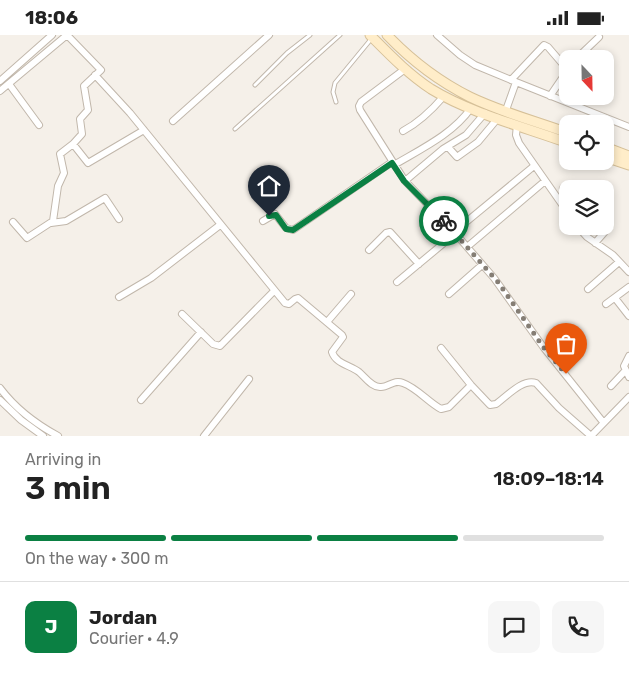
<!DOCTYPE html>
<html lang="en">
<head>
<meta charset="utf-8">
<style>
  :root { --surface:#fff; --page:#f6f6f6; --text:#222; --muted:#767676; --line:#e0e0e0; --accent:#0b8043 }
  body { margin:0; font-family:Rubik,sans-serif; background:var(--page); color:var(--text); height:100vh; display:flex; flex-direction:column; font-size:19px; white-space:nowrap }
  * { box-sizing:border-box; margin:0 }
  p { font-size:16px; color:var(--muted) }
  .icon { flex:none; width:28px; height:28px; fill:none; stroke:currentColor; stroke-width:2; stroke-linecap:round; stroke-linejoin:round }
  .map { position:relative; height:401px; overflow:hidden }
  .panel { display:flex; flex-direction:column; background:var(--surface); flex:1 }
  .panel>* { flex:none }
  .needle { width:32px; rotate:158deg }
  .fabs { position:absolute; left:559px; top:15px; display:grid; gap:10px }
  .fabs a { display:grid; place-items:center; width:55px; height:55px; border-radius:10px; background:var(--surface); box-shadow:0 2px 8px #0003; font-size:25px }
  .pin { position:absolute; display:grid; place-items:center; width:42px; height:42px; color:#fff; margin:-51px -21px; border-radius:50% 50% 50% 0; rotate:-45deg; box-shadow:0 0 5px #0007 }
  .pin .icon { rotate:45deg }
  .courier { position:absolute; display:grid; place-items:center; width:50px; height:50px; margin:-25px; border:4px solid #0b8043; border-radius:50%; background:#fff; color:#222; box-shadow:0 1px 6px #0007 }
  .head em { font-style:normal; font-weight:600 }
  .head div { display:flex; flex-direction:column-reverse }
  .head { display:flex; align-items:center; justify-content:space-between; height:85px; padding:0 25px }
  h1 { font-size:32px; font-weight:600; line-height:38px }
  .bar { display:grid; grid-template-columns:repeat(4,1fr); gap:8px 5px; align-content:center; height:60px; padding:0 25px }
  .bar i { height:6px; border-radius:4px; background:var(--line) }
  .bar .active { background:var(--accent) }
  .bar p { grid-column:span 4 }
  .line { display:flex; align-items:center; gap:12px; padding:0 25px; border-top:1px solid var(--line) }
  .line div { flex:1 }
  .round { display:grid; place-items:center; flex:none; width:52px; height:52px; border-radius:10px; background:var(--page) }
  .status { display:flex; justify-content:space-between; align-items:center; height:35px; padding:0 25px; background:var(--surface); direction:ltr }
  .status svg { height:14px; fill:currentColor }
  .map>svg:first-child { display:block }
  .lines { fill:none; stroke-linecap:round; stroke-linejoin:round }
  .lane-casing { stroke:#c1b7ab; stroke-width:5 }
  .street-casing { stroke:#c1b7ab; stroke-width:8 }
  .secondary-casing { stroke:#d6c098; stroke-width:11 }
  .lane { stroke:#fff; stroke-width:3 }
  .street { stroke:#fff; stroke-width:6 }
  .secondary { stroke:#ffedc9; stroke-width:9 }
  .done { stroke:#857e75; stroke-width:5; stroke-dasharray:0 9 }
  .route { stroke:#0b8043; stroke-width:6 }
</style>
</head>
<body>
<div class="status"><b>18:06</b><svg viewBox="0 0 49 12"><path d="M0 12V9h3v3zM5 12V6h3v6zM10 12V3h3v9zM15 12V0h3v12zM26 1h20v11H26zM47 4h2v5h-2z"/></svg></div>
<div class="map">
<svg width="629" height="401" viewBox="0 0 629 401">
  <rect width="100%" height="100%" fill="#f5f0e9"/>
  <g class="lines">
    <!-- lane casing -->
    <g class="lane-casing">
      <path id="lane" d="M255,50l32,-32 23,-18
        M336,67l-3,-10 2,-9 37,-45
        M235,94l105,-94"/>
    </g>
    <!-- street casing -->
    <g class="street-casing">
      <path id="street" d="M437,0l23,20 15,10 41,17
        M576,24l23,-22
        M405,34l-44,33 -2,4 1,4 45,71 49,51 40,46 50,70 59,74
        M95,40l35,38 155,190 4,1 6,-5 3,-1 44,37 1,2 -11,15c4,12 18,13 27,20 6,5 13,16 22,15 8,0 13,-8 22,-4 14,5 25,19 38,26l8,-2 22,-22
        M511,45l33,-35 4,2 18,21
        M0,46l52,-46
        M9,49l30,41
        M0,56l67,-56
        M550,61l15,-22 3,-7
        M506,75l10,-28 113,45
        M173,86l96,-86
        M517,90l-1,10 3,8 49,70
        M403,96c17,-9 29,-21 41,-35
        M73,109l15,19 56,-33
        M448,112l9,10 21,-15 20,-24
        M394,130c27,-16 59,-31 77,-57
        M405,146l38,-32 23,-14 19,-22
        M563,153l5,5
        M263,186l12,-7 11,14 7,2 99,-68
        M13,187l14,16 26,-17 5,-35 6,-13 -4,-19 13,-10 9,-10 -2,-15 8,-9 -4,-24 17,-16 -34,-35
        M51,188l15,-2 39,-23 14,21
        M577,191l10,11 26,18 16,17
        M598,191l6,7
        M454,197l80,-66
        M595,208l14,-16
        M467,212l78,-66
        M369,215l17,-17 4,-1 29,32
        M397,247l59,-49
        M588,254l31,-27
        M449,259l33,-29
        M119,262l32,-19 69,-53
        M615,263l14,18
        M606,269l23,-17
        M182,279l31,30 7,2 54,-55
        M327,287l24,-28
        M441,313l30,37 19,20 6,-1c10,-7 27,-26 40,-21l23,25 32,28
        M629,321l-5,10 5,11
        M611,351l14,-15
        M0,353c15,20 36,36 58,48
        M0,365l21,20 22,16
        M141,365l60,-68
        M204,401l45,-57
        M591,401l38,-39"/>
    </g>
    <!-- secondary casing -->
    <g class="secondary-casing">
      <path id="secondary" d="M370,0c19,19 38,39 61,54 39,24 93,38 137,54
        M387,0c24,25 51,46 83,62 31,15 65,24 98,36
        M605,112l24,9
        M605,122l24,8"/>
    </g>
    <!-- lane -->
    <use href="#lane" class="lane"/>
    <!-- street -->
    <use href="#street" class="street"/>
    <!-- secondary -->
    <use href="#secondary" class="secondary"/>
  </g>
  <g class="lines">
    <!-- done -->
    <path class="done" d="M444,186l54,61 46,66 22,26"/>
    <!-- route -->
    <path class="route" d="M269,181l7,-1 10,14 7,1 99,-67 12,18 40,40"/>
  </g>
</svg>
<div class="fabs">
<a><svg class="needle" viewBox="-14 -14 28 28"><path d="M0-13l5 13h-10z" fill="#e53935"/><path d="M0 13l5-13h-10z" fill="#767676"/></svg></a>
<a><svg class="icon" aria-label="locate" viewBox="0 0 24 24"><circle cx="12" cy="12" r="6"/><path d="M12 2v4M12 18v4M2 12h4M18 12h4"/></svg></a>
<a><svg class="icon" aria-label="layers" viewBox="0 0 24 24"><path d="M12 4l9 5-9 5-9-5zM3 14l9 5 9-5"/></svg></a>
</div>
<div class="pin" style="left:566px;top:339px;background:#ea580c"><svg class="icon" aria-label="bag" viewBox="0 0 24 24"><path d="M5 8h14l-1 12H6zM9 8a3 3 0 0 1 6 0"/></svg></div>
<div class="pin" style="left:269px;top:181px;background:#1f2937"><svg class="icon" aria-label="home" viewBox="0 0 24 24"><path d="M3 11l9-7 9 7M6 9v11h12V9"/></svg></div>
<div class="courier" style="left:444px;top:186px"><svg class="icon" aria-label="bike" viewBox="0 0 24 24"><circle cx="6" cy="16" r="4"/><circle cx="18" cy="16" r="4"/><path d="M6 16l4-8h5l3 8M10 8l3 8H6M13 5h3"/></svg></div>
</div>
<section class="panel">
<div class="head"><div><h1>3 min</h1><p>Arriving in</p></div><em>18:09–18:14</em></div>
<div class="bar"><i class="active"></i><i class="active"></i><i class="active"></i><i></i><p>On the way · 300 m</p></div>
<div class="line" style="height:90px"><b class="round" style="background:var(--accent);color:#fff">J</b><div><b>Jordan</b><p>Courier · 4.9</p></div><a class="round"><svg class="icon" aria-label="chat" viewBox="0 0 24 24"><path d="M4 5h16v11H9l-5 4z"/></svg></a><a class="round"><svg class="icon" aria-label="phone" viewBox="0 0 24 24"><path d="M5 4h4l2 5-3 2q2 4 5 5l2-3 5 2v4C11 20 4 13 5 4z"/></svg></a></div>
</section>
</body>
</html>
